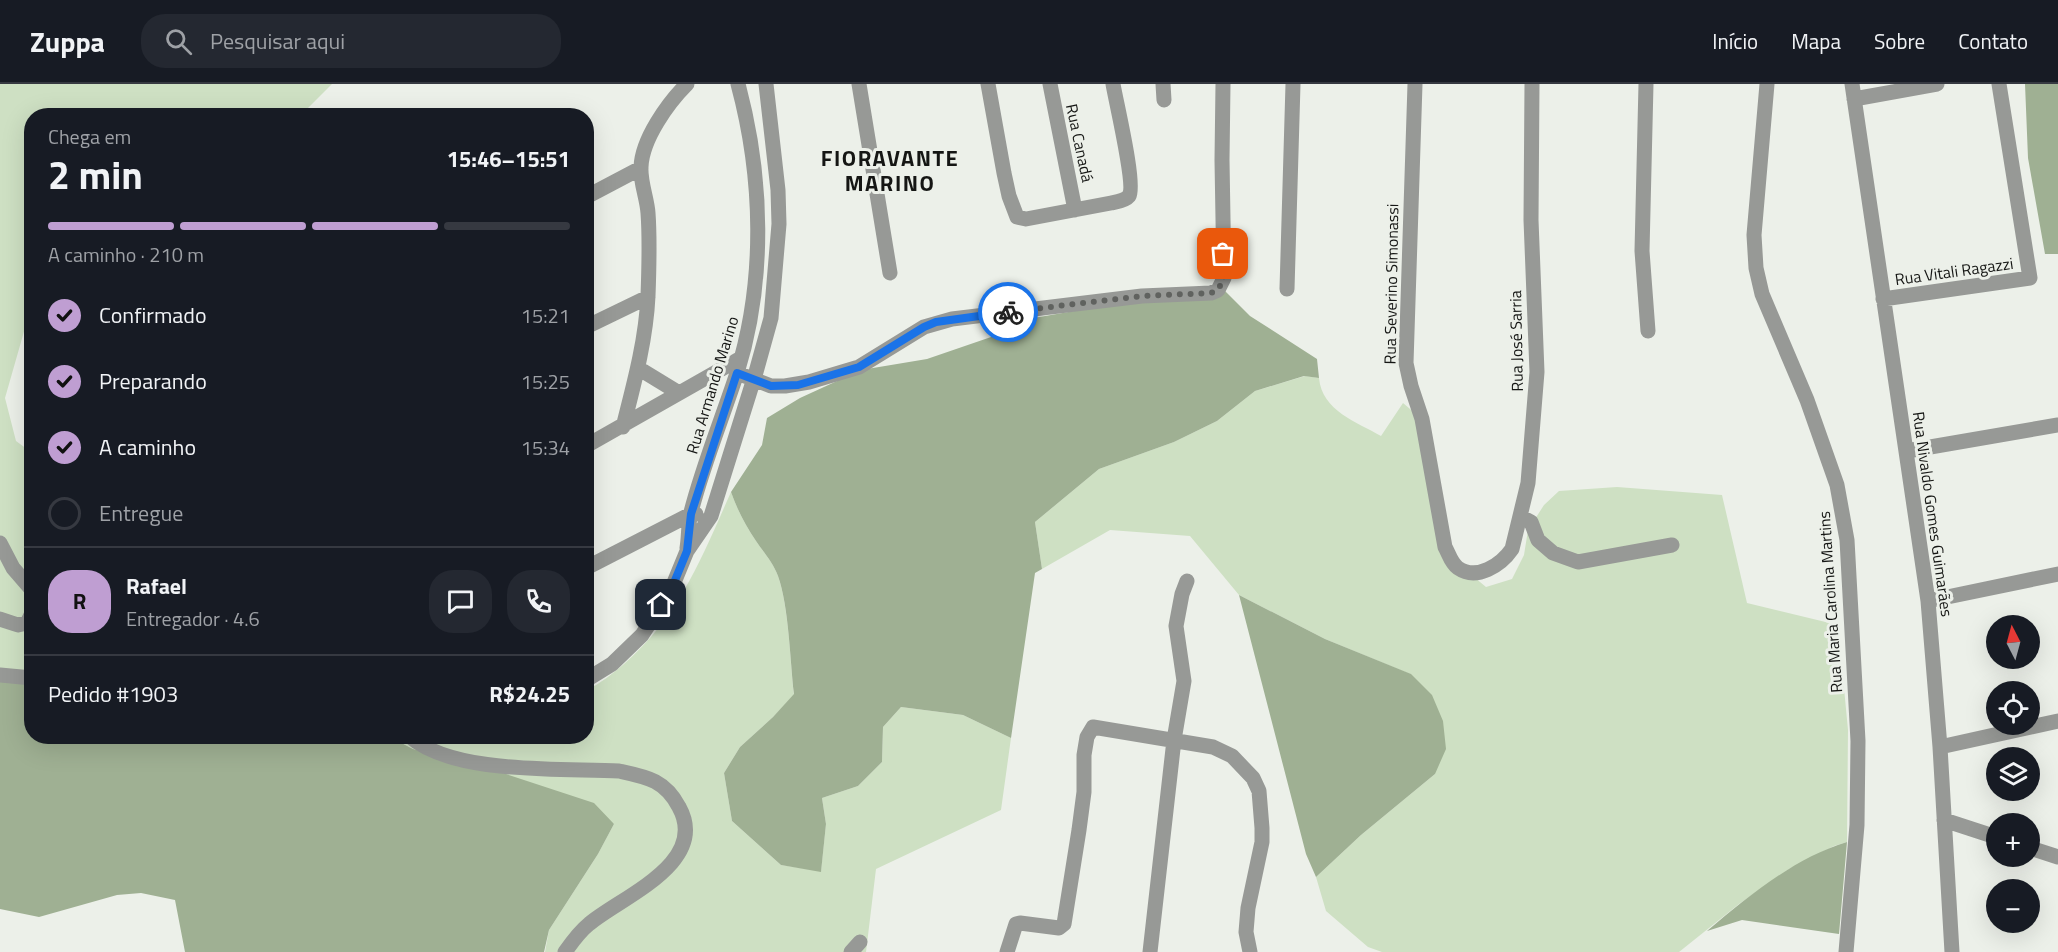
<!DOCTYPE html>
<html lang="pt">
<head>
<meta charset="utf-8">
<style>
  :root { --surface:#171b24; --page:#242831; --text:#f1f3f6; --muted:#9ea1a6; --line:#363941; --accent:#bf9ed2 }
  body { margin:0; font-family:"Titillium Web",sans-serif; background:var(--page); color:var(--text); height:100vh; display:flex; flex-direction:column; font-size:22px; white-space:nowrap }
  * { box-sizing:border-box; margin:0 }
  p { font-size:20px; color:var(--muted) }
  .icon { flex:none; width:33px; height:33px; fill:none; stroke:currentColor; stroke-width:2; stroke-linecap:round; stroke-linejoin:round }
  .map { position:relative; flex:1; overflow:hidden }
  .drawer { position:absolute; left:24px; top:24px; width:570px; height:636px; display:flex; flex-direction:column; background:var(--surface); border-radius:24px; box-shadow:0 6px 24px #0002 }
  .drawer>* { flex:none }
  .needle { width:39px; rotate:354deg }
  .tools { position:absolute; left:1986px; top:531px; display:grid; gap:12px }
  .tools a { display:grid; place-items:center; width:54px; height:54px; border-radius:50%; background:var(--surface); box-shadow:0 6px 24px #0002; font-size:30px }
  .pin { position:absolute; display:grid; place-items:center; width:51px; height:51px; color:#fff; margin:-26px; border-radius:12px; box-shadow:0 3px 9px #0006 }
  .courier { position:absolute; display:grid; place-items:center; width:60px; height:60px; margin:-30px; border:4px solid #1a73e8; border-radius:50%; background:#fff; color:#222; box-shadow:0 2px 8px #0007 }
  .head em { font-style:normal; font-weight:700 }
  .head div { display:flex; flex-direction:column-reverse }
  .head { display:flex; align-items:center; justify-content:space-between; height:102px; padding:0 24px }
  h1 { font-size:39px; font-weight:700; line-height:45px }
  .bar { display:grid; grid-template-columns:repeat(4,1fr); gap:9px 6px; align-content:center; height:72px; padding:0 24px }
  .bar i { height:8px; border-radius:4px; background:var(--line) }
  .bar .on { background:var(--accent) }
  .bar p { grid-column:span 4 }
  .line { display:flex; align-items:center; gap:15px; padding:0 24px; border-top:2px solid var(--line) }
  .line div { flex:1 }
  .round { display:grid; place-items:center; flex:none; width:63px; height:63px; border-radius:24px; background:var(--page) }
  ol { padding:0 24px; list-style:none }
  li { display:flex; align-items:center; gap:18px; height:66px }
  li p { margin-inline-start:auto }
  li .icon { padding:6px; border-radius:50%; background:var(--accent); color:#111; stroke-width:4 }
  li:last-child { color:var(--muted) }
  li i { width:33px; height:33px; border:3px solid var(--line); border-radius:50% }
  header { display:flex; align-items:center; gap:36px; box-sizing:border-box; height:84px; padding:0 30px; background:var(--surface); border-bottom:2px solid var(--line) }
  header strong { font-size:28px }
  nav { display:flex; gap:33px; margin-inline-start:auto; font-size:21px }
  .search { width:420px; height:54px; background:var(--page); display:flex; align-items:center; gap:15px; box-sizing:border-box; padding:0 21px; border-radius:24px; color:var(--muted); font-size:22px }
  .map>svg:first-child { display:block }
  .green { fill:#cee0c3 }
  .forest { fill:#9fb093 }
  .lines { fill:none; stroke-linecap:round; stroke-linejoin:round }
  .minor { stroke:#979996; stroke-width:15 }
  .done { stroke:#60625f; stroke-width:6; stroke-dasharray:0 10.8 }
  .route { stroke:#1a73e8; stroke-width:8 }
  .labels { text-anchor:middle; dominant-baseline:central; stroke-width:6; stroke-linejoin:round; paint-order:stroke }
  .street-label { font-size:16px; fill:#151614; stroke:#ecf0e9 }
  .district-label { font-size:22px; font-weight:bold; letter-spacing:1.5px; fill:#151614; stroke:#ecf0e9 }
</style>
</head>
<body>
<header>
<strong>Zuppa</strong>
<div class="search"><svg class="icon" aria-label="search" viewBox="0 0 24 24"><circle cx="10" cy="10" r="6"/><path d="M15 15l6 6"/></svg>Pesquisar aqui</div>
<nav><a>Início</a><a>Mapa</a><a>Sobre</a><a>Contato</a></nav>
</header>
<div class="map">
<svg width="2058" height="868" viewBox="0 0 2058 868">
  <rect width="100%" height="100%" fill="#ecf0e9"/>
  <!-- green -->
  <path class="green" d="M0,0h332l-28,28 -9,3 -263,1 -1,191 -26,91 11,43 15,11v222l-31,-2z
    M1305,292l14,2c3,33 38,44 62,58l22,-33 27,23 14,106 18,35 24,20 26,-8 12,-24 4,-25 16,-25 15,-14 58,-4 105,8 25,108 91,22 10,105 -1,112 -13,4 -45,23 -50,35 -60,48h-297l-14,-5 -42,-36 -10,-34 45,-42 74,-61 -25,-100 -85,-35 -86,-44 -49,-59 -80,-6 -68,39 -7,-47 64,-53 75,-27 43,-21 38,-30z
    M731,408c6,17 14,33 25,49 8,12 17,21 22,35 11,32 12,84 16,119l-21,22 -33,30 -16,26 8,48 49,44 40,6 5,-47 -4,-26 36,-12 24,-24 1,-35 18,-20 62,8 48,23 -10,72 -125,59 -10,83h-321l4,-22 49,-76 16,-30 -201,-75 -23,-12 196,-1 1,-46c14,-7 25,-16 37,-26 56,-49 78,-107 107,-172z"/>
  <!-- forest -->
  <path class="forest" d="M2025,0h33v170h-13l-17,-96z
    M1220,202l30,30 67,43 2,19 -15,-2 -49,15 -38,30 -43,21 -75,27 -64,53 7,47 -7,4 -24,165 -48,-23 -62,-8 -18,20 -1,35 -24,24 -36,12 4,26 -5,48 -40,-7 -49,-44 -8,-48 16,-26 33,-30 21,-23c-4,-34 -5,-87 -16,-118 -5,-14 -14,-23 -22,-35 -11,-16 -19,-32 -25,-49l31,-47 5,-27 33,-20 61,-28 66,-11 67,-23 10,-13z
    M1239,511l86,44 86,35 21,21 11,26 3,28 -11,25 -74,61 -45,42 -10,-23z
    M0,588l31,2 1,62 358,1 23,12 90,24 91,30 20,21 -16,30 -49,76 -5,22h-359l-10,-52 -34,-7 -24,2 -78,22 -39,-8z
    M1847,758l-8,92 -97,-14 -35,11c42,-35 87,-73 140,-89z"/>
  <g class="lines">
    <!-- minor -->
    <path class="minor" d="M859,0l31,189
      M988,0l16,89 5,23 8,21 9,2 85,-16c5,-1 14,-2 18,-7 7,-11 -13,-94 -16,-112
      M1050,0l25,126
      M1163,0l1,16
      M1415,0l-9,279 5,23 11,33 23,128c4,7 6,16 13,21 19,13 43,-3 54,-19l16,-66 9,-111 -6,-152 1,-136
      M1646,0l-4,167 6,80
      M1767,0l-13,151 2,33 6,26 45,106 30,85 10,55 11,201 -1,84 -11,127
      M1852,0l76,517 12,146 12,205
      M1854,15l83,-15
      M586,113l55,-29
      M1287,205l6,-205
      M1883,215l147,-21 -31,-194
      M586,243l62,-30
      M638,284l41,25
      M737,289l34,13h14l24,-4 50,-15 65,-40 28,-8 190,-23 69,-3 7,-3 6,-12 -2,-118 1,-76
      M623,343c11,-43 23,-87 25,-131 1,-27 2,-56 0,-83 -1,-15 -8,-31 -7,-46 1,-28 27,-64 46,-83
      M586,362l155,-88
      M1907,367l151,-26
      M1520,432l11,6 7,18 15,13 25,9 94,-17
      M0,459l13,25 19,22
      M687,464c2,-11 1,-24 4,-36 12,-47 31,-93 46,-139 29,-93 26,-196 1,-289
      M586,484l105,-54h5
      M1928,517l130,-27
      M0,535l18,6 9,-2 5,-10
      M0,591l32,3
      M586,596l26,-16 30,-29 29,-45 16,-39 24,-35 45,-144 15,-54 8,-94 -1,-34 -12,-106
      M409,652c44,39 153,32 210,35 28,6 46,9 60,36 31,56 -58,90 -90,117 -10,8 -17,18 -24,28
      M1940,663l118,-26
      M1944,736l52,17
      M2030,764l28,9
      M851,868l9,-10
      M1007,868l9,-28 4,-1 39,5 5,-4 15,-94 5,-38v-37l3,-18 6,-10 120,20 19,9 21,22 6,13 3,37v14l-14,66 -2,24 4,20
      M1150,868l24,-212 10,-59 -8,-55 6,-32 5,-13"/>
  </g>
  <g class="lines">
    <!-- done -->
    <path class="done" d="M1008,228l134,-16 69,-3 7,-3 6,-12 -1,-24"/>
    <!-- route -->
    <path class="route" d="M661,521l10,-15 16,-39 4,-37 46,-141 34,13 27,-1 61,-18 65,-40 12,-5 72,-10"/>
  </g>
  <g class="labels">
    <!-- street labels -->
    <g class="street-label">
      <text transform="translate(1080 59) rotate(78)">Rua Canadá</text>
      <text transform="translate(1954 187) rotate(-8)">Rua Vitali Ragazzi</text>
      <text transform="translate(1391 200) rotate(-89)">Rua Severino Simonassi</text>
      <text transform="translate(1516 257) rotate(-91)">Rua José Sarria</text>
      <text transform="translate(712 301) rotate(-73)">Rua Armando Marino</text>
      <text transform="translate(1933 430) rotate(82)">Rua Nivaldo Gomes Guimarães</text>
      <text transform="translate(1830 518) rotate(-94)">Rua Maria Carolina Martins</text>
    </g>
    <!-- district labels -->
    <g class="district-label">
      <text x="890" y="74">FIORAVANTE<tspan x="890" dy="25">MARINO</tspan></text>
    </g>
  </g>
</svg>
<div class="tools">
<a><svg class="needle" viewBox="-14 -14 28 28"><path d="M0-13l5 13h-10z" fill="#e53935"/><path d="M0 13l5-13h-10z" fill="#9ea1a6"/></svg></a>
<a><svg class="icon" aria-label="locate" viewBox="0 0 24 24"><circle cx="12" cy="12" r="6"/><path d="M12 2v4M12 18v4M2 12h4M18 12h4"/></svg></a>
<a><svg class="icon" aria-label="layers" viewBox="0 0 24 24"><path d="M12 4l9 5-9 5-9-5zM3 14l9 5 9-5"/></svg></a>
<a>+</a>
<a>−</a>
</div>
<div class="pin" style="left:1223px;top:170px;background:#ea580c"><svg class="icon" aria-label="bag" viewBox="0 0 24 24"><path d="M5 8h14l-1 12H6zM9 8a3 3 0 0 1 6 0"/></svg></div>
<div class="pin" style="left:661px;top:521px;background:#1f2937"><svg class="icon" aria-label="home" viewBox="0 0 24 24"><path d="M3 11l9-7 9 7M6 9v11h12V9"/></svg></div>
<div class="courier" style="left:1008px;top:228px"><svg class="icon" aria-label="bike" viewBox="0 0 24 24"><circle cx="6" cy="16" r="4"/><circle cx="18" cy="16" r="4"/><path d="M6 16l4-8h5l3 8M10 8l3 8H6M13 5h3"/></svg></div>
<section class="drawer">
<div class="head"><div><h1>2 min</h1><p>Chega em</p></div><em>15:46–15:51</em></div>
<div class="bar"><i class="on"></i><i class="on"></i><i class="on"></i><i></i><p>A caminho · 210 m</p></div>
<ol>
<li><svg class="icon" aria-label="check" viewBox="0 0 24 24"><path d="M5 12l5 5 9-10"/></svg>Confirmado<p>15:21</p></li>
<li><svg class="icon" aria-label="check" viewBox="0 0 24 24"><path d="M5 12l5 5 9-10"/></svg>Preparando<p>15:25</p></li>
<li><svg class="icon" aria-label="check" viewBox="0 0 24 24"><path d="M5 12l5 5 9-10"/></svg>A caminho<p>15:34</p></li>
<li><i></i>Entregue</li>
</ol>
<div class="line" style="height:108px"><b class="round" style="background:var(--accent);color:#111">R</b><div><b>Rafael</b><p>Entregador · 4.6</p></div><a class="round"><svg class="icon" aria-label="chat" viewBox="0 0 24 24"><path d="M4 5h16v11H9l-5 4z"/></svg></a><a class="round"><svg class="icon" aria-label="phone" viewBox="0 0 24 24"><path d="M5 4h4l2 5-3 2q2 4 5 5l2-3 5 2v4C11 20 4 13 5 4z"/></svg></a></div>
<div class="line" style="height:78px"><div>Pedido #1903</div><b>R$24.25</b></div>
</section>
</div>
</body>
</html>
